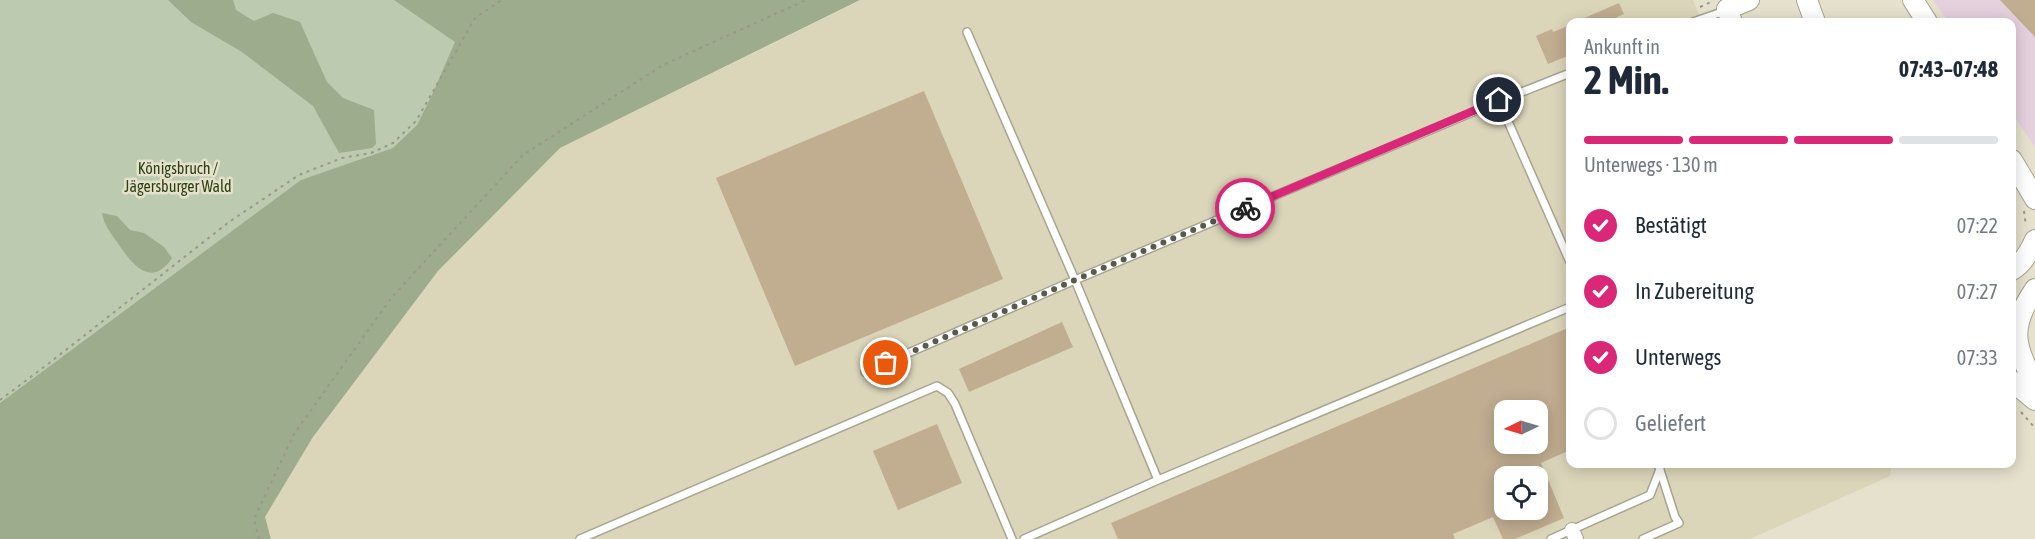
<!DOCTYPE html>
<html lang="de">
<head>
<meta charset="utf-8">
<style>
  :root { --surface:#fff; --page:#f6f6f7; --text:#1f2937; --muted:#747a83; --line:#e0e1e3; --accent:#db2777 }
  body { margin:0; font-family:"Asap Condensed",sans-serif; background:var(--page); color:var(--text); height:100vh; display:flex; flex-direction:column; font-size:22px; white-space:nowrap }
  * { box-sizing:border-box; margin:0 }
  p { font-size:20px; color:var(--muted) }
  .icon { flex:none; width:33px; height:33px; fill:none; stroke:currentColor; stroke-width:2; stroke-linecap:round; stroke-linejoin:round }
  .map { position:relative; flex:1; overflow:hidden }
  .panel { position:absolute; left:1566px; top:18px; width:450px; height:450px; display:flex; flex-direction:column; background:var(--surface); border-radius:12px; box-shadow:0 3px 15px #0003 }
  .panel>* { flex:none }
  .needle { width:39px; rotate:265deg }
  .tools { position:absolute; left:1494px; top:400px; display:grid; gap:12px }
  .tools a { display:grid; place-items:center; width:54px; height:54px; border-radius:12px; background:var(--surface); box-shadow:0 3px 15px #0003; font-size:30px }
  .pin { position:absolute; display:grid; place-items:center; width:51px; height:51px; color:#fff; margin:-26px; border:3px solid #fff; border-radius:50%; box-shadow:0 2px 6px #0007 }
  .courier { position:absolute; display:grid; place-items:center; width:60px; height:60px; margin:-30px; border:4px solid #db2777; border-radius:50%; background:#fff; color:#222; box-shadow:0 2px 8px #0007 }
  .overview em { font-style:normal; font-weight:700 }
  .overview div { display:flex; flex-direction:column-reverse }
  .overview { display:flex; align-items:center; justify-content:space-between; height:102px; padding:0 18px }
  h1 { font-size:39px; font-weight:700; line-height:45px }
  .bar { display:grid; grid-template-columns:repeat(4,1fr); gap:9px 6px; align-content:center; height:72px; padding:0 18px }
  .bar i { height:8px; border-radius:4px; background:var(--line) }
  .bar .current { background:var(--accent) }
  .bar p { grid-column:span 4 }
  ol { padding:0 18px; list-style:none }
  li { display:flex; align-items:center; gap:18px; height:66px }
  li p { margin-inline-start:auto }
  li .icon { padding:6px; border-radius:50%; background:var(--accent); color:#fff; stroke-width:4 }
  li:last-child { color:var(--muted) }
  li i { width:33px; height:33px; border:3px solid var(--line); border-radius:50% }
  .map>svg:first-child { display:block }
  .commercial { fill:#e5d0de }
  .built { fill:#dbd6ba; fill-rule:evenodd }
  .green { fill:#bccab0 }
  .forest { fill:#9cac8d }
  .building { fill:#c1ad90; fill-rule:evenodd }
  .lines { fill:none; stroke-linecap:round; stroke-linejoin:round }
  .lane-casing { stroke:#a7a491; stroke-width:10 }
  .street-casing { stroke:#a7a491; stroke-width:16 }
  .secondary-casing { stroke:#a7a491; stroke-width:22 }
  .path { stroke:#9b9889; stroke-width:2; stroke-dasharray:3 4.5; stroke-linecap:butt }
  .lane { stroke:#fff; stroke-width:7 }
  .street { stroke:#fff; stroke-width:14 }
  .secondary { stroke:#fff; stroke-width:20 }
  .done { stroke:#5b594e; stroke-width:6; stroke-dasharray:0 10.8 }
  .route { stroke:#db2777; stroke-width:8 }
  .labels { text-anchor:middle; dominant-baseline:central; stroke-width:5; stroke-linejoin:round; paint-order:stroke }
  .park-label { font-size:16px; fill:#2d4212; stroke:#e5e1cd }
</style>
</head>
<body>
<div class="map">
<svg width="2035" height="539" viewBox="0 0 2035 539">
  <rect width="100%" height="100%" fill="#e5e1cd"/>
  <!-- commercial -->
  <path class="commercial" d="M1933,0h102v147l-23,-34v-91h-63z"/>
  <!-- built -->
  <path class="built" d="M861,0h832l9,22h-132v442h322l-2,12 -140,63h-1478l-8,-21 49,-81 125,-166 122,-123zM1504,411h34v33h-34zM1504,477h34v33h-34z"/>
  <!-- green -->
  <path class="green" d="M0,0h636l-636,512z"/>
  <!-- forest -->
  <path class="forest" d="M168,0h65l3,10 18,11 19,-8 27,9 27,60 16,16 31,12 2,34 -4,4 -33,5 -26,-47 -71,-54 -51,-30z
    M394,0h466l-300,148 -122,123 -125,166 -48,80 6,22h-271v-136l301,-223 92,-32 24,-23 15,-30 23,-53z
    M102,213l15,3 13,14 14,3 20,14 8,11c-21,32 -41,5 -55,-16 -7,-10 -13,-17 -15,-29z"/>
  <!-- building -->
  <path class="building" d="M2000,0h35v37z
    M1619,3l5,11 -7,3 3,5h-45z
    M1570,25v30l-22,9 -12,-28 16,-7 1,3z
    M924,91l79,188 -208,87 -79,-188z
    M1062,322l11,25 -104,45 -10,-23z
    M1570,327v123l-29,13 23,55 -49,21h-12l-10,-22 -40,17 2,5h-337l-7,-16zM1504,411h34v33h-34zM1504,477h34v33h-34z
    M937,424l25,59 -64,27 -25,-59z"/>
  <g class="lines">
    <!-- lane casing -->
    <g class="lane-casing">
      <path id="lane" d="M1693,22l32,-11
        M967,32l108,248 83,200
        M1499,101l71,161
        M865,372l210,-92 424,-179 71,-28
        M580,539l357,-153 11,7 7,11 57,135
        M1024,539l134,-59 412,-173
        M1551,539l99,-44 10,-26 -3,-5
        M1643,539l36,-16 -4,-6 -15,-47"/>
    </g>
    <!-- street casing -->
    <g class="street-casing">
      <path id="street" d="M1572,530l4,9"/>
    </g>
    <!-- secondary casing -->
    <g class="secondary-casing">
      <path id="secondary" d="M1807,0l8,22
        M1913,0l14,22
        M1732,22l-5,-13 22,-9
        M2012,160l23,39
        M2012,270c11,-6 18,-19 23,-30
        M2035,289c-27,40 -20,56 0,96
        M2012,381l23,19"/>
    </g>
    <!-- path -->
    <path class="path" d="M1700,7l11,-5
      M2024,211l2,15
      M0,400l48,-36 181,-142 70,-47 43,-17 29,-5 22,-10 23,-22 59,-103 27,-18
      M2021,412l14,16
      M259,539l-5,-20 40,-85 98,-137 131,-142 140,-90 143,-65"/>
    <!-- lane -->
    <use href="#lane" class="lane"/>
    <!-- street -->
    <use href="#street" class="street"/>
    <!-- secondary -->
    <use href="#secondary" class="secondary"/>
  </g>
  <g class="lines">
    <!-- done -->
    <path class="done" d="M886,363l189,-83 170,-72"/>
    <!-- route -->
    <path class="route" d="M1245,208l254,-108"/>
  </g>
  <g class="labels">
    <!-- park labels -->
    <g class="park-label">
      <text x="178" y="168">Königsbruch /<tspan x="178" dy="18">Jägersburger Wald</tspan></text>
    </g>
  </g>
</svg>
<div class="tools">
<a><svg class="needle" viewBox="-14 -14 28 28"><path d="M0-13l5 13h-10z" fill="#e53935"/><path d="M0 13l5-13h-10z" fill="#747a83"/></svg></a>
<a><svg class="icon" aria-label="locate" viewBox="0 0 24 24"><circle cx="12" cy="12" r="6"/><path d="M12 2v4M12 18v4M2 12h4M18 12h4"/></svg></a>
</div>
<div class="pin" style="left:886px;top:363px;background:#ea580c"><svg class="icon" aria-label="bag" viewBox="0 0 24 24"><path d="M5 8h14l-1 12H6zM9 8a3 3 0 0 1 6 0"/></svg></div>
<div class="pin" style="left:1499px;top:100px;background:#1f2937"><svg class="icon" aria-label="home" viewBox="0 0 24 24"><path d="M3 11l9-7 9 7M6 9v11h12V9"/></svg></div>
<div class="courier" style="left:1245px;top:208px"><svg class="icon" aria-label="bike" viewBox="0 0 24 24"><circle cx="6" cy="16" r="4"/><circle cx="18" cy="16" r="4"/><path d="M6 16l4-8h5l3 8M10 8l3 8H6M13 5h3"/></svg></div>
<section class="panel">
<div class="overview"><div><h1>2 Min.</h1><p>Ankunft in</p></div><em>07:43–07:48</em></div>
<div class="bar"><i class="current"></i><i class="current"></i><i class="current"></i><i></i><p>Unterwegs · 130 m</p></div>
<ol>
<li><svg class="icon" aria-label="check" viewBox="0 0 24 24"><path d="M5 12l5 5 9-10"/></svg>Bestätigt<p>07:22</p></li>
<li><svg class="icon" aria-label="check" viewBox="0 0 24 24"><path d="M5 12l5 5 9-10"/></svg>In Zubereitung<p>07:27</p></li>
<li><svg class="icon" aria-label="check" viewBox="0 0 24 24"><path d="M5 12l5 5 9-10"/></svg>Unterwegs<p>07:33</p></li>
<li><i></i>Geliefert</li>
</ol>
</section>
</div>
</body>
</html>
